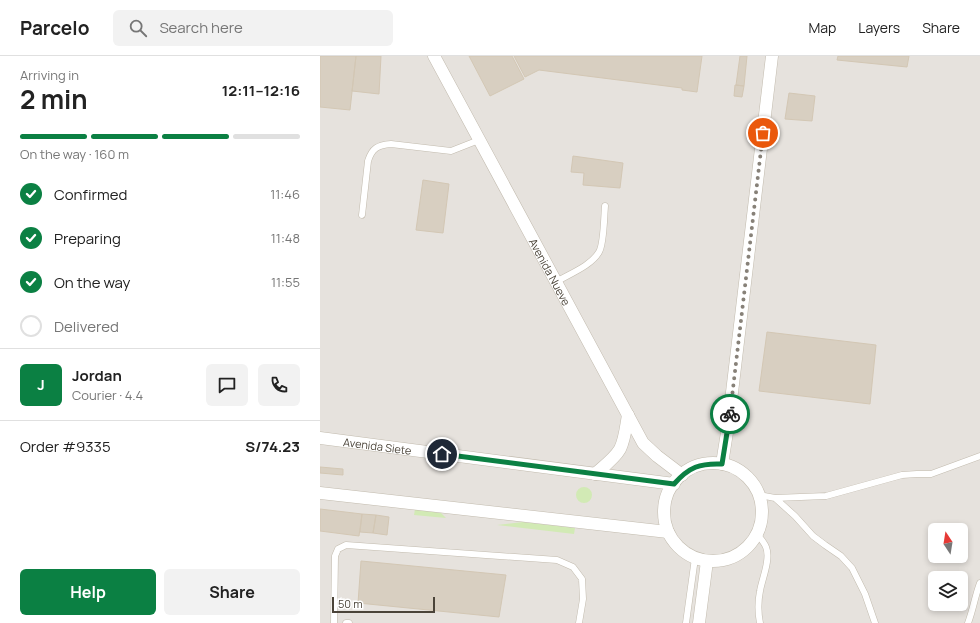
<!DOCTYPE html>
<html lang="en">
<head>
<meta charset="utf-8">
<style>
  :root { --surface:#fff; --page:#f2f2f2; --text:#222; --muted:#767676; --line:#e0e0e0; --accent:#0b8043 }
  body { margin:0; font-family:Manrope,sans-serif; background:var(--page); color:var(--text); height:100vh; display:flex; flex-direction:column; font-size:15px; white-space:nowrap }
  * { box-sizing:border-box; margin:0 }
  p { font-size:13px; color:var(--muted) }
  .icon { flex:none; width:22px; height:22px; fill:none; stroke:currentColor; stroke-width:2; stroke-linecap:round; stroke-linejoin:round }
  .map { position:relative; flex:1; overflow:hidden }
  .side { display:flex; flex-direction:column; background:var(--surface); width:320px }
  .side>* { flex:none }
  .needle { width:26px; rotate:348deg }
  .controls { position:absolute; left:608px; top:467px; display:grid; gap:8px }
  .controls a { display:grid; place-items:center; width:40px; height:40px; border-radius:6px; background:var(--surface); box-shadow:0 2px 6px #0003; font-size:20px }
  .scale { position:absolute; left:12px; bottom:10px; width:103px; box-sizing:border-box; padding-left:4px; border:2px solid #4b4439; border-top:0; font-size:11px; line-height:14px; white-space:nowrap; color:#4b4439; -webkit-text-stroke:3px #fff; paint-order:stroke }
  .pin { position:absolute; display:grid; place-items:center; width:34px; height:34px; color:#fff; margin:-17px; border:2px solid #fff; border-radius:50%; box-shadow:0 1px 4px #0007 }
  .courier { position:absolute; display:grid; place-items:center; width:40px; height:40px; margin:-20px; border:3px solid #0b8043; border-radius:50%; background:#fff; color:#222; box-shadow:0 1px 5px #0007 }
  .summary em { font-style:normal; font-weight:700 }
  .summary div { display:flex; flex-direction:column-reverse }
  .summary { display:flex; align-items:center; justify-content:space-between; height:68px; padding:0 20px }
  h1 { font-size:26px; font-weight:700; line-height:30px }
  .bar { display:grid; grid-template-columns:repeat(4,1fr); gap:6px 4px; align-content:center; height:48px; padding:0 20px }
  .bar i { height:5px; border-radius:3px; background:var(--line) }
  .bar .selected { background:var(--accent) }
  .bar p { grid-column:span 4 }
  .line { display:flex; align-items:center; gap:10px; padding:0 20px; border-top:1px solid var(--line) }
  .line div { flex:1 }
  .round { display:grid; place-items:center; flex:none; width:42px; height:42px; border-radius:6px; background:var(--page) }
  ol { padding:0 20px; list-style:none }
  li { display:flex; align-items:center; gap:12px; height:44px }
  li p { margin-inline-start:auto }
  li .icon { padding:4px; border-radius:50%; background:var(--accent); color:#fff; stroke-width:4 }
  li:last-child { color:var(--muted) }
  li i { width:22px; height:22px; border:2px solid var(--line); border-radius:50% }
  .cta { display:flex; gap:8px; margin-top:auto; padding:8px 20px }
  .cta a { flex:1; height:46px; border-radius:6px; background:var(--accent); color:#fff; font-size:16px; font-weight:700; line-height:46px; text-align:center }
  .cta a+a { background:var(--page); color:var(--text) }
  header { display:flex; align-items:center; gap:24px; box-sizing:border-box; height:56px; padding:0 20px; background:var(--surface); border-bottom:1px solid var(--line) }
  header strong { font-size:19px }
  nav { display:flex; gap:22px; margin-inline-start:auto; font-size:14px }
  .search { width:280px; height:36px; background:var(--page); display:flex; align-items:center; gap:10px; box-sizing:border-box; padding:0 14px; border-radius:6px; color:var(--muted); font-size:15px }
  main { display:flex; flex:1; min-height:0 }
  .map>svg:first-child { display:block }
  .industrial { fill:#e6e2dd; fill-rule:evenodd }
  .green { fill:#d2eab5 }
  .building { fill:#d8cfc1; stroke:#d3c7b4 }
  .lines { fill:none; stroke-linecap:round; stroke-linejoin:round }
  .service-casing { stroke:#c2bbae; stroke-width:7 }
  .minor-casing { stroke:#c2bbae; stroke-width:13 }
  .service { stroke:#fff; stroke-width:6 }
  .minor { stroke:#fff; stroke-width:12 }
  .done { stroke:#878178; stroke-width:4; stroke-dasharray:0 7.2 }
  .route { stroke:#0b8043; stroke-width:5 }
  .labels { text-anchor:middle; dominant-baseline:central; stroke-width:4; stroke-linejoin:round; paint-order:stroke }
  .street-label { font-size:11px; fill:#4b4439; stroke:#fff }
</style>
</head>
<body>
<header>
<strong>Parcelo</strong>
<div class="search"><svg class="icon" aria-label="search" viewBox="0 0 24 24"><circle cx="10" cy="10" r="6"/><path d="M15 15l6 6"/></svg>Search here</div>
<nav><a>Map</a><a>Layers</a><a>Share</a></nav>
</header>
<main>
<section class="side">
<div class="summary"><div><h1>2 min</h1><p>Arriving in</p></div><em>12:11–12:16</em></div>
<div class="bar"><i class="selected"></i><i class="selected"></i><i class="selected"></i><i></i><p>On the way · 160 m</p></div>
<ol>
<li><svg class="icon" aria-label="check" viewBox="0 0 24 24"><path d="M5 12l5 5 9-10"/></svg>Confirmed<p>11:46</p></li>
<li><svg class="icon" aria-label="check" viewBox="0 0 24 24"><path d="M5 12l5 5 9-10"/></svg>Preparing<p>11:48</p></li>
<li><svg class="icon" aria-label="check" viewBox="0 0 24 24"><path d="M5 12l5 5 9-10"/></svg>On the way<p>11:55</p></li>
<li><i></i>Delivered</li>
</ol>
<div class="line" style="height:72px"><b class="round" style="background:var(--accent);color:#fff">J</b><div><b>Jordan</b><p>Courier · 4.4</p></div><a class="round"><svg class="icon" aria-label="chat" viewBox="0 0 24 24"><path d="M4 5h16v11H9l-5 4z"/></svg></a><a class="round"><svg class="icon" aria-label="phone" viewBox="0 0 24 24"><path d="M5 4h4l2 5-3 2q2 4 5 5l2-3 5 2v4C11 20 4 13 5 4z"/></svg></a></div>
<div class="line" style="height:52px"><div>Order #9335</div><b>S/74.23</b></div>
<div class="cta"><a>Help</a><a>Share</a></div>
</section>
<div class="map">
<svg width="660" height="567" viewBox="0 0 660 567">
  <rect width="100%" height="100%" fill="#f6f3ec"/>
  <!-- industrial -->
  <path class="industrial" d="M0,0h660v567h-660zM615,474h26v26h-26zM615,522h26v26h-26z"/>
  <!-- green -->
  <path class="green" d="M256 439a8 8 0 1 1 16 0a8 8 0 1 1-16 0Z
    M95,453l26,4 5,5 -32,-3z
    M203,466l52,6 -1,6 -77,-9z"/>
  <!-- building -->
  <path class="building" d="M0,0h36l-6,54 -30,-3z
    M36,0h25l-2,38 -27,-3z
    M149,0h43l12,23 -34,17z
    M194,0h188l-5,36 -15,-2v-2l-143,-18 -14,7z
    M420,0h7l-3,30 -8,-1z
    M518,0h71l-2,11 -70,-7z
    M415,29l9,1 -2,11 -8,-1z
    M469,37l26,3 -3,25 -27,-2z
    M253,100l50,7 -3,25 -37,-3 1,-12 -13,-1z
    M103,124l26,4 -6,49 -27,-3z
    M447,276l109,13 -6,59 -111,-13z
    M0,411l23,2v6l-23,-2z
    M0,453l42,5 -3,22 -39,-5z
    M42,458l14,1 -3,18 -13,-1z
    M56,459l13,2 -2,18 -14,-2z
    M41,505l145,14 -7,42 -141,-14z"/>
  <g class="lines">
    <!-- service casing -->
    <g class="service-casing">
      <path id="service" d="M42,159l6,-54c4,-13 10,-16 23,-17l60,7 28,-11
        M236,226c13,-8 35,-16 43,-30 5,-8 5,-35 6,-46
        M439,439l16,3 20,18 18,20 12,9 16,11 11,12 13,26 10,29
        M455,442l51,-2 76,-21 15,-1h14l49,-18
        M437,478c3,4 7,8 9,13 5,12 -4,32 -6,44 -2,10 -2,22 0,32
        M14,567l1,-67 3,-7 8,-4 211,15 16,7 9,12 1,20 -4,24
        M26,567h3
        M366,567l9,-65
        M648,567c5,-13 7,-27 12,-40"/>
    </g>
    <!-- minor casing -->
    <g class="minor-casing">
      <g id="minor">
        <path id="s1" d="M114,0l209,387 14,13 25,19"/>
        <path id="s2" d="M0,382l354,46"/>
        <circle cx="393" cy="456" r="49"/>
        <path d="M402,408l6,-38 44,-370"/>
        <path d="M275,418c8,-7 20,-16 25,-25 5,-10 6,-23 8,-34"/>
        <path d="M0,437l348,39"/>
        <path d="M379,567l8,-62"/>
      </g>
    </g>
    <!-- service -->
    <use href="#service" class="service"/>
    <!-- minor -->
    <use href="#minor" class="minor"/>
  </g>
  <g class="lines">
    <!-- done -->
    <path class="done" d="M410,358l33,-281"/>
    <!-- route -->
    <path class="route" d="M122,398l232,30c15,-17 26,-21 48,-20l8,-50"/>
  </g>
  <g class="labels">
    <!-- street labels -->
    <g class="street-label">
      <text stroke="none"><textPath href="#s1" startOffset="245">Avenida Nueve</textPath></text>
      <text stroke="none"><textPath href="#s2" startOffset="58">Avenida Siete</textPath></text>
    </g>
  </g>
</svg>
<div class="controls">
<a><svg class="needle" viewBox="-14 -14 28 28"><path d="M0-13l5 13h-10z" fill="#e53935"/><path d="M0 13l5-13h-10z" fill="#767676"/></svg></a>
<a><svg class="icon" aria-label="layers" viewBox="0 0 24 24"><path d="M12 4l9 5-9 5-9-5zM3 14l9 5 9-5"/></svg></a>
</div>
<div class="scale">50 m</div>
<div class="pin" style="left:443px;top:77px;background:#ea580c"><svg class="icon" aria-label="bag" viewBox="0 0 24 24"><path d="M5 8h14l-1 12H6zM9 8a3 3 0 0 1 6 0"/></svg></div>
<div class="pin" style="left:122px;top:398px;background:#1f2937"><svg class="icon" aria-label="home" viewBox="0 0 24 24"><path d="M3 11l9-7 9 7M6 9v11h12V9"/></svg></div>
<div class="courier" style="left:410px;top:358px"><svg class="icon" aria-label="bike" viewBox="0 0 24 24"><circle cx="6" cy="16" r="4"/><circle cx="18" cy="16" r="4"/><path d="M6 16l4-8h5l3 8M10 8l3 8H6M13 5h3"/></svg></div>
</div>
</main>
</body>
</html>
